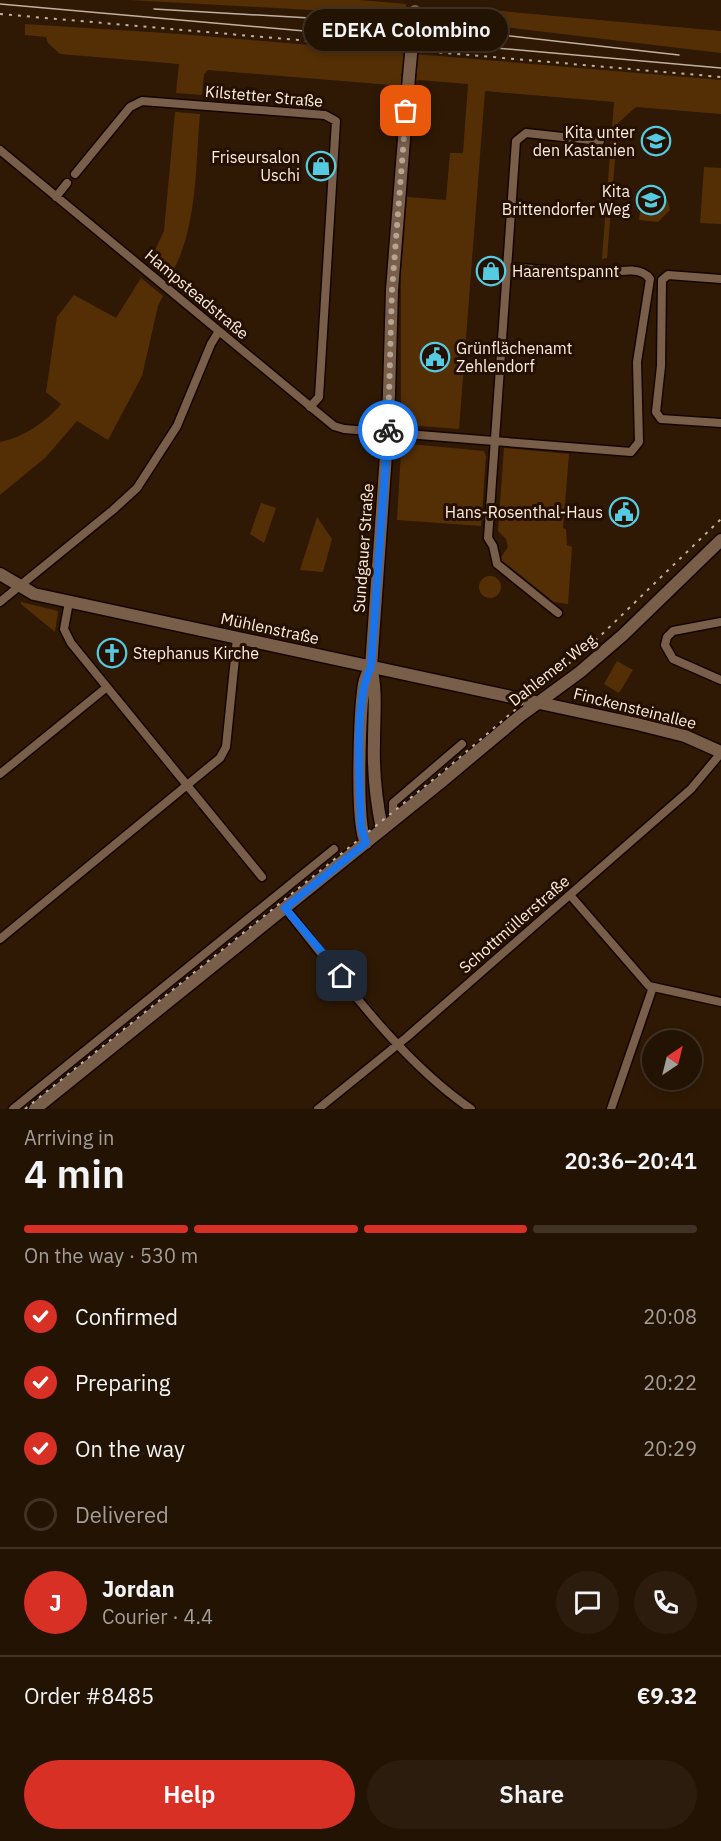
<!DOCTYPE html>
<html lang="en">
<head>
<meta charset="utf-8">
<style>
  :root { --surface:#231303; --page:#2b1c0d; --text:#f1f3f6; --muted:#a39e9a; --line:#403225; --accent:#d93025 }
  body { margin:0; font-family:"IBM Plex Sans",sans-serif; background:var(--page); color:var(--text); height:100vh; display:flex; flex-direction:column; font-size:22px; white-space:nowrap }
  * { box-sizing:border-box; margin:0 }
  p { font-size:20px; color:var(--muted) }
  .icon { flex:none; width:33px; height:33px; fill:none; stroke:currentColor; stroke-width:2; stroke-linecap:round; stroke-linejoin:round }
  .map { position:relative; height:1109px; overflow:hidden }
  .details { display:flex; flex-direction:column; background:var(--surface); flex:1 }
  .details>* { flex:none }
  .needle { width:39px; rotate:35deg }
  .tools { position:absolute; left:642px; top:1030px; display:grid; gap:12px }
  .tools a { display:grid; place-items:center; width:60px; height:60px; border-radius:50%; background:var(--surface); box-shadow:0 3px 9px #0003,0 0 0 2px var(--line); font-size:30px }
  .pin { position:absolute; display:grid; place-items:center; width:51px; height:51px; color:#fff; margin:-26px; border-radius:12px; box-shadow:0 3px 9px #0006 }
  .courier { position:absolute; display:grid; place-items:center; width:60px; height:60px; margin:-30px; border:4px solid #1a73e8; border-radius:50%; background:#fff; color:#222; box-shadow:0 2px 8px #0007 }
  .bubble { position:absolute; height:42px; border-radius:21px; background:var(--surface); box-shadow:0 3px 9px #0003,0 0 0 2px var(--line); font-size:20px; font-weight:600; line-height:42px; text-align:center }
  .head em { font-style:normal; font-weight:600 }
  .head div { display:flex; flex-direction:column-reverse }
  .head { display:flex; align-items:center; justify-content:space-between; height:102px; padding:0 24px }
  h1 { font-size:39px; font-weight:600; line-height:45px }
  .bar { display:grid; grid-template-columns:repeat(4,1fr); gap:9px 6px; align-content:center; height:72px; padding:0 24px }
  .bar i { height:8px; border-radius:4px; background:var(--line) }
  .bar .on { background:var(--accent) }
  .bar p { grid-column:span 4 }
  .line { display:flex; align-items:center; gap:15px; padding:0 24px; border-top:2px solid var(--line) }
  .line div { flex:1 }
  .round { display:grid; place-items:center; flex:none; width:63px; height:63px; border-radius:32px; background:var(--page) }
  ol { padding:0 24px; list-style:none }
  li { display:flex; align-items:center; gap:18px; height:66px }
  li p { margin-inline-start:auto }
  li .icon { padding:6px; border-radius:50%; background:var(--accent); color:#fff; stroke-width:4 }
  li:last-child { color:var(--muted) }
  li i { width:33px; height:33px; border:3px solid var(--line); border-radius:50% }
  .action { display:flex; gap:12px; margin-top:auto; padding:12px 24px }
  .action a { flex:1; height:69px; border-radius:36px; background:var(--accent); color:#fff; font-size:24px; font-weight:600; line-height:69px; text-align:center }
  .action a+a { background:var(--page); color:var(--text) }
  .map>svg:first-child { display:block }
  .green { fill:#542f06 }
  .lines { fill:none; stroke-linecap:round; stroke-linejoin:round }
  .street-casing { stroke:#160400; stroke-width:11 }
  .secondary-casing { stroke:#160400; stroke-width:15 }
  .street { stroke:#795f49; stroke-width:8 }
  .secondary { stroke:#795f49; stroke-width:12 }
  .tram { stroke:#c2b0a2; stroke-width:1.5 }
  .rail { stroke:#c2b0a2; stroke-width:2; stroke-dasharray:3 6; stroke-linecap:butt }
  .secondary-bridge-casing { stroke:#160400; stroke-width:15; stroke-linecap:butt }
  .secondary-bridge { stroke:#795f49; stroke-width:12 }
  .done { stroke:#b5a394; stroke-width:6; stroke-dasharray:0 10.8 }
  .route { stroke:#1a73e8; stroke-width:8 }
  .labels { text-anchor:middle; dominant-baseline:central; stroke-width:6; stroke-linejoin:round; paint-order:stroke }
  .street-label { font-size:16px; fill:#fdede1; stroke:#251000 }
  .poi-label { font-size:16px; fill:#fdede1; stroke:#251000; text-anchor:end }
</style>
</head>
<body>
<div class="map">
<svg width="721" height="1109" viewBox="0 0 721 1109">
  <rect width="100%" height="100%" fill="#2f1904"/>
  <!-- green -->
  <path class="green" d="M129,0h230l47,4 -2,14 -74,-7z
    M468,8l253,23v22l-266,-32 1,-11 11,2z
    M25,24l155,10 541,46v34l-85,-7 -18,16 -11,135 -5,1 12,-157 -129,-11 -26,338 -52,-4 -6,-5v-148l6,-75 39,3 4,-47h13l5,-69 -49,-4 -16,6 -195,-16 -4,4 -2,21 -26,-2 3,-29 -119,-10 -12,-11 -2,-6 -21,-2z
    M175,112l25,2c-5,55 -2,116 -31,164l-20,-15 15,-32z
    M704,167l17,1v56l-21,-1z
    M642,193h11l15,8 2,9 -12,12 -19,-2z
    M141,278l22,18 -5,10 -16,70 -34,64 -31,-19 -31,36 -46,38v-53c24,-5 45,-19 61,-38l-15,-12 11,-75 17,-22 42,23z
    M410,444l74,7 2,5 -5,70 -84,-6 4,-69z
    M504,448l65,6 -6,74 3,1 1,16 5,2 -4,57 -14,-2 -54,-43 8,-12 -2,-8 -8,-8z
    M261,503l15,5 -12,35 -14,-9z
    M317,517l15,22 -9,33 -23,-2z
    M479 587a11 11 0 1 1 22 0a11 11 0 1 1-22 0Z
    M21,602l37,9 -3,21 -34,-28z
    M617,661l16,9 -14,23 -15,-9z"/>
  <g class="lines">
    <!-- street casing -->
    <g class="street-casing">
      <path id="street" d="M0,150l317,262 17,14 10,3 287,23 8,-10 -2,-80 13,-83c-9,-14 -34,-7 -49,-5
        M75,174l55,-67 12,-6 183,14 11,6 -17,276 -9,10
        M56,197l11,-14
        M508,267l85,7
        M721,279l-53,-4 -6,5 -1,86 -5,46 5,7 60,4
        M0,602l113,-92 24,-22 40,-62 34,-82 8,-13
        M69,602l-5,27 7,14 191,234
        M558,613l-61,-49 -4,-18 -5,-8 28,-397 10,-8 74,8
        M721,622l-48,9 -6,6 -2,8 8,14 48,21
        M0,774l107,-87
        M396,818l-3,-5v-10l69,-59
        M570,895l79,91 72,16
        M285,908c55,68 114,152 186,201
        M0,939l220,-181 6,-11 11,-109
        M13,1109l321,-260
        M318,1109l89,-72 284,-248 30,-36
        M611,1109l42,-122"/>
    </g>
    <!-- secondary casing -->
    <g class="secondary-casing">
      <path id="secondary" d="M0,574l34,20 603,130 48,12 36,16
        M382,829c-6,-29 -9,-58 -8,-88 0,-26 3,-50 -3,-74l17,-241 4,-136 17,-214
        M366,843c-11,-20 -6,-133 -2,-159 1,-6 4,-12 7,-17
        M35,1109l406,-327 79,-66 60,-44 43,-37 98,-95"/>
    </g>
    <!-- street -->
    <use href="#street" class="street"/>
    <!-- secondary -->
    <use href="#secondary" class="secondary"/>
    <!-- tram -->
    <path class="tram" d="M0,4l721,64
      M154,9l242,14 283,32"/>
    <!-- rail -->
    <path class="rail" d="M0,14l721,63
      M25,1109l420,-339 149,-128 127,-123"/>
    <!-- secondary-bridge casing -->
    <g class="secondary-bridge-casing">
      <path id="secondary-bridge" d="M409,76l6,-65"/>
    </g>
    <!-- secondary-bridge -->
    <use href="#secondary-bridge" class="secondary-bridge"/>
  </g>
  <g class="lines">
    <!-- done -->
    <path class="done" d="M388,430l4,-140 14,-179"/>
    <!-- route -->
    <path class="route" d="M342,976l-57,-68 81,-65 -5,-16c-1,-41 -8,-126 10,-160l17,-237"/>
  </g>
  <!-- icons -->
  <defs>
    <g id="school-ring" transform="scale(1.5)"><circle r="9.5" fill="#251000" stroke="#55cae0" stroke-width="1.5"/><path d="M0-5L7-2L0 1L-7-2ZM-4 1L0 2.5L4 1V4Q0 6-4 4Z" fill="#55cae0"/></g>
    <g id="shop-ring" transform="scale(1.5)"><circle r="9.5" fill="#251000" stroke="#55cae0" stroke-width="1.5"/><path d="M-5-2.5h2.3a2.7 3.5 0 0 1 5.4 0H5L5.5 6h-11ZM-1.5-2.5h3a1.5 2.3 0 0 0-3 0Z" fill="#55cae0"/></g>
    <g id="civic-ring" transform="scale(1.5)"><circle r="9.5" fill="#251000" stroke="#55cae0" stroke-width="1.5"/><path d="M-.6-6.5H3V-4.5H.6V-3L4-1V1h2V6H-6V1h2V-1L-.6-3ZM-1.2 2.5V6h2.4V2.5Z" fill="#55cae0"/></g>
    <g id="church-ring" transform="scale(1.5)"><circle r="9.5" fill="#251000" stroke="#55cae0" stroke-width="1.5"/><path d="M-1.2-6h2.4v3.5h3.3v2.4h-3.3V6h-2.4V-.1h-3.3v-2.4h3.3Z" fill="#55cae0"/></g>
  </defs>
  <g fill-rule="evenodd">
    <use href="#school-ring" x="656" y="141"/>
    <use href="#shop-ring" x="321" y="166"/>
    <use href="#school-ring" x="651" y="200"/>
    <use href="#shop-ring" x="491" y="271"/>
    <use href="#civic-ring" x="435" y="357"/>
    <use href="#civic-ring" x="624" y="512"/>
    <use href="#church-ring" x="112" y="653"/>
  </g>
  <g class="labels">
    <!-- street labels -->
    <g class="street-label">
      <text transform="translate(264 96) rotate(5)">Kilstetter Straße</text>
      <text transform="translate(197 294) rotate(40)">Hampsteadstraße</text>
      <text transform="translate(363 548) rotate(-86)">Sundgauer Straße</text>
      <text transform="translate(270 628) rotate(12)">Mühlenstraße</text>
      <text transform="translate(552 670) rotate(-38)">Dahlemer Weg</text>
      <text transform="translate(635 708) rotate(14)">Finckensteinallee</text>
      <text transform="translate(514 924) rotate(-41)">Schottmüllerstraße</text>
    </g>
    <!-- poi labels -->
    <g class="poi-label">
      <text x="635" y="132">Kita unter<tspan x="635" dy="18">den Kastanien</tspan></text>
      <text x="300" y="157">Friseursalon<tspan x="300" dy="18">Uschi</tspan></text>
      <text x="630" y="191">Kita<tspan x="630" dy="18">Brittendorfer Weg</tspan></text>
      <text x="512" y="271" text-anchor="start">Haarentspannt</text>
      <text x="456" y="348" text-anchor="start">Grünflächenamt<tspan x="456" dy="18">Zehlendorf</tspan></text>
      <text x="603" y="512">Hans-Rosenthal-Haus</text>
      <text x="133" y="653" text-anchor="start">Stephanus Kirche</text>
    </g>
  </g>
</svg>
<div class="tools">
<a><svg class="needle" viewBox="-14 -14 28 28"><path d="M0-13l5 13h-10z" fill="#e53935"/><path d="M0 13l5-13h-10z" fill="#a39e9a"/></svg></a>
</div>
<div class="pin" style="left:406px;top:111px;background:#ea580c"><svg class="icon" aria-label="bag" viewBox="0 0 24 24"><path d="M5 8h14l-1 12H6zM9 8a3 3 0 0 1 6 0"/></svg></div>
<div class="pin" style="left:342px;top:976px;background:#1f2937"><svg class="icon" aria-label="home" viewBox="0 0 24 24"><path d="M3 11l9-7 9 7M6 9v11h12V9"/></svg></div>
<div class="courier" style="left:388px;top:430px"><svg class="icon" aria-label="bike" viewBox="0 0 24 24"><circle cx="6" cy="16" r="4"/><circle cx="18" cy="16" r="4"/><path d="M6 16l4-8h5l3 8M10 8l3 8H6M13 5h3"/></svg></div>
<div class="bubble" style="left:304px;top:9px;width:204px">EDEKA Colombino</div>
</div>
<section class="details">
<div class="head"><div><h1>4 min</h1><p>Arriving in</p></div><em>20:36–20:41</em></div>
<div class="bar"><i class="on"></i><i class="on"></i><i class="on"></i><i></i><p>On the way · 530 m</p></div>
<ol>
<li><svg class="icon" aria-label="check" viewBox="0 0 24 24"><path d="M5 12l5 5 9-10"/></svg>Confirmed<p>20:08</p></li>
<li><svg class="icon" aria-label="check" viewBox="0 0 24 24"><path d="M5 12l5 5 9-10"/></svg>Preparing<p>20:22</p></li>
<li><svg class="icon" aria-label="check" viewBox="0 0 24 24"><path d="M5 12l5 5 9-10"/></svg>On the way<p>20:29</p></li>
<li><i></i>Delivered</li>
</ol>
<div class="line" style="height:108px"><b class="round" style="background:var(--accent);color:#fff">J</b><div><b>Jordan</b><p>Courier · 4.4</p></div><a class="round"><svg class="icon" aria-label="chat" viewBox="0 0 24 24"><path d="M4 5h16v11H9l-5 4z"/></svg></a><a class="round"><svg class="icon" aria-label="phone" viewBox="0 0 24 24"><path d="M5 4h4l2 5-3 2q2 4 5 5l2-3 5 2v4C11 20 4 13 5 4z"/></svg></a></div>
<div class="line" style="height:78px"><div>Order #8485</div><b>€9.32</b></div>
<div class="action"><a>Help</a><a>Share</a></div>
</section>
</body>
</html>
